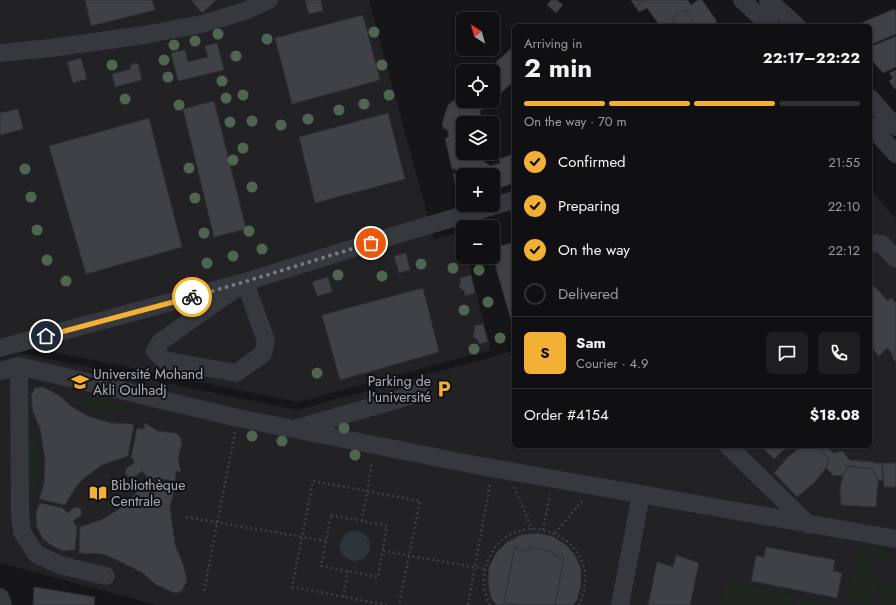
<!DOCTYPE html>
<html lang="en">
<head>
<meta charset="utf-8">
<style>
  :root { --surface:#101012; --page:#1e1e20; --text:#f1f3f6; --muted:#9c9d9f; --line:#303032; --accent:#f2b134 }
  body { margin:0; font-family:Jost,sans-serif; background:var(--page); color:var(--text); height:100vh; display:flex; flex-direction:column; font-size:15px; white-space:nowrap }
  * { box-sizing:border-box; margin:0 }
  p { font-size:13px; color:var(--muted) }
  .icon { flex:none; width:22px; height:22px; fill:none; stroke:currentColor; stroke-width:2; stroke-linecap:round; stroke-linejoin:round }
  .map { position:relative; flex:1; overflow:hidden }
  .panel { position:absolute; left:512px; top:24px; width:360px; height:424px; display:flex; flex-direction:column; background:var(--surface); border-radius:6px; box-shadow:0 2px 6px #0003,0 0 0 1px var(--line) }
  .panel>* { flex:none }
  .needle { width:26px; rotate:323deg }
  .controls { position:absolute; left:456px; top:12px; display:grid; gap:8px }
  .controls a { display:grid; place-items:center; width:44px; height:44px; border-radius:6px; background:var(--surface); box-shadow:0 2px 6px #0003,0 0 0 1px var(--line); font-size:20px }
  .pin { position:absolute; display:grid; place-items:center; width:34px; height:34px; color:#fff; margin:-17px; border:2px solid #fff; border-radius:50%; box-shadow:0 1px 4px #0007 }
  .courier { position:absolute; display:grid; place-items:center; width:40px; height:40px; margin:-20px; border:3px solid #f2b134; border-radius:50%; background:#fff; color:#222; box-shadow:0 1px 5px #0007 }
  .summary em { font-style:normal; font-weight:700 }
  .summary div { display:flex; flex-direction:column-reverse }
  .summary { display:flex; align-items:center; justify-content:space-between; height:68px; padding:0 12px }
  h1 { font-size:26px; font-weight:700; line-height:30px }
  .bar { display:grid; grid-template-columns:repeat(4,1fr); gap:6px 4px; align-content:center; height:48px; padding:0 12px }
  .bar i { height:5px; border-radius:3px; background:var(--line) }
  .bar .on { background:var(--accent) }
  .bar p { grid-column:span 4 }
  .line { display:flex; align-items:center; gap:10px; padding:0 12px; border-top:1px solid var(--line) }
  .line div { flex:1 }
  .round { display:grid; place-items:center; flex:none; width:42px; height:42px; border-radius:6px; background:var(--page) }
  ol { padding:0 12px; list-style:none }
  li { display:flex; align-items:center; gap:12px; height:44px }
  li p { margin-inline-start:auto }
  li .icon { padding:4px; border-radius:50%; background:var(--accent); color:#111; stroke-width:4 }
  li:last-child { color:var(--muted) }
  li i { width:22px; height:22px; border:2px solid var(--line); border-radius:50% }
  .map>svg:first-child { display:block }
  .built { fill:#222225 }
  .green { fill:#1e261f }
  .water { fill:#2c353c }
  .building { fill:#404145; stroke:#303034 }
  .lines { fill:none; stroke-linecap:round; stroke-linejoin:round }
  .path { stroke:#3d3f44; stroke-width:2.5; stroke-dasharray:2 3; stroke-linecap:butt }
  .minor { stroke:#37383d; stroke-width:18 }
  .tree { fill:#506452 }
  .done { stroke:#757880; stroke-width:4; stroke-dasharray:0 7.2 }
  .route { stroke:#f2b134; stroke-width:5 }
  .labels { text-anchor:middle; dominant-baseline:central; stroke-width:4; stroke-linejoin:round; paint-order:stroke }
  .poi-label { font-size:14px; fill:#a8adb8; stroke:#111113; text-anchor:start }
</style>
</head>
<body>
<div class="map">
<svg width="896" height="605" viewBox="0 0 896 605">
  <rect width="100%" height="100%" fill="#161618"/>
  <!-- built -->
  <path class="built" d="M0,0h369l65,239 27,-7 2,9v16h4l24,93 -193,52 -274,-56 -24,7z
    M870,192h3l23,27v386h-739l-157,-42v-204l19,-6 278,57 217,-59v95h356z"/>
  <!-- green -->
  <path class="green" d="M82,392l45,14 -2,8c-18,2 -31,-3 -46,-15z
    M25,439h10c6,19 8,33 -1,53h-9z
    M864,546l25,4 -4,14h-4z
    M858,548l19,23 -23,-5z
    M852,572l25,4 3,6 -12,23 -22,-5z
    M726,579l67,17 -2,9h-71z
    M893,585l3,4v16h-20l11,-19z
    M798,599l30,6h-32z"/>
  <!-- water -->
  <path class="water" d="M340 546a15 15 0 1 1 30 0a15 15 0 1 1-30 0Z"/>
  <!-- building -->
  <path class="building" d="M85,0h67l3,10 -64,16z
    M191,0h25l-14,13z
    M305,0h16l2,11 -14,3z
    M551,0h6l6,5 -7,8 -9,-8z
    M631,0h57l3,5 7,-5h4l14,20 1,6h-60l1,-3 -11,-15 -8,4z
    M631,0h14l-10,7z
    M685,9l12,17h-20l-5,-8z
    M894,9l2,2v23l-26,11v-19h-16z
    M363,15l17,65 -88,24 -17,-66z
    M896,36v31l-13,6 -13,-15v-11z
    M217,43l7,27 -46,11 -7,-28 14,-3 3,12 20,-5 -3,-11z
    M513,47l1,2v32l-21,19v-29h-7l3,-3 2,2 7,-6 -2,-2z
    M81,58l6,21 -14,4 -6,-21z
    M138,63l4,17 -27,7 -3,-13 19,-5 -1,-4z
    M896,70v18l-1,1 -6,-8 4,-3 -4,-5z
    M463,91v10h28l-12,11 2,2 -7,6v3h-11v30h10l1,3 6,2 10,8 10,-3 -1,-4 15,-5v29l-21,7v-15h-30v14l-8,-5 -2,-10h4l-1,-5h-4l-7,-31 4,-1 -2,-8h-3l-2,-5 6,-19 6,-5 1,2 7,-6 -2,-2z
    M214,101l32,128 -32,8 -31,-128z
    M18,109l5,20 -23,6v-22z
    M388,113l17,66 -90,24 -16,-66z
    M149,118l33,129 -96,27 -37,-128z
    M514,242v89l-21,-74v-9z
    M406,253l4,17 -11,3 -5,-17z
    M471,275l4,18 -10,3 -1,-5 -4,-3 -1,-2 2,-3 -1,-5z
    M328,277l4,15 -15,4 -5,-14z
    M874,286l14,15 3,-3 5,5v59l-3,-3v-4l-6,-7 -8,8 -9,-10v-59l1,2z
    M423,288l16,64 -99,28 -18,-65z
    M483,324l5,18 -9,2 -2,-5h-2l-2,-3 2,-5 -1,-5z
    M43,387l17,9 11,10 17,10 23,7 23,1 -6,32 -26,9 -19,14 -8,9 -10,17 -26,-6 5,-16 1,-23 -5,-32 -7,-16 -2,-16 4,-8z
    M145,423l13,8 18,2 4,4 2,5 -4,17 3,13 -5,-1 -1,10 -28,-4 -5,-6 -9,7 -6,-2 -2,-3 2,-5 8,-6 -4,-5 6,-29 7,1z
    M761,446h27l-14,13z
    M802,446h14l13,13 -3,9 -11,14 -18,15 -23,-24 14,-16z
    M816,446h10l7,7 10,-2 6,9 24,2v1h9l1,17h-5l-6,-11 -24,-3 -5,9 -7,1 -3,-1 -7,-7 3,-9z
    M882,463h14v24h-12z
    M848,466l24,3 6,11 -2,27 -35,-2 -1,-17 3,-13z
    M146,480l30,3 -6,24 5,38 8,19 4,16 -5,11 -8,2 -19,-9 -12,-11 -20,-10 -20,-9 -24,-1 1,-26 23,-8 16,-10 11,-9z
    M40,503l23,5 4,5 8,-6 5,1 2,5 -2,3 -7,5 4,6 -2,23 -12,1 -11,-5 -9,-7 -6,-12 -1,-9 1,-9z
    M536,533l16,3 13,8 10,11 6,14v16l-4,15 -4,5h-77l-5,-7 -3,-15 1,-16 7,-14 11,-11 14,-7z
    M515,546l2,1v2l12,3 1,-5 24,5 -1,3 11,2 -9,48h-37l-14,-3z
    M766,547l69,13 -2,11 9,2 -5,25 -86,-17 5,-25 8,1z
    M676,555l23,8 -9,42h-42l9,-43 16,5z
    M34,587l61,10 -1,8h-61z"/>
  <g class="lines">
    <!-- path -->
    <path class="path" d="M514,487l18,42
      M331,515l56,11 -9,51 -57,-11z
      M186,517l140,24
      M362,521l10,-58
      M543,530l7,-35
      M555,533l28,-33
      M383,551l102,18
      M204,591l31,-159
      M343,597l5,-26
      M387,605l-95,-18 21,-106 107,20 -21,104
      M468,605l22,-121
      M490,605c-7,-13 -8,-28 -3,-42 22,-65 124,-28 92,42"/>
    <!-- minor -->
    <path class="minor" d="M742,0l28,26
      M768,0l29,26
      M0,53l51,-5 93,-13 58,-11 43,-13 24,-11
      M870,98l26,29
      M870,125l26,29
      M870,243l12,1 14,15
      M245,282l21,59 -3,13 -27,19 -72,-13 -9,-9 5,-9z
      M0,348l245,-66 154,-48 115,-34
      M19,366l1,145 2,21 14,22 24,11 46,11
      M0,371l19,-5 219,52 237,47 421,74
      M298,428l122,-35
      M728,446l81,79
      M0,597l3,8
      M620,605l21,-110"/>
  </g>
  <!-- trees -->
  <g class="tree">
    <circle cx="374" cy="32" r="5.5"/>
    <circle cx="218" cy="34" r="5.5"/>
    <circle cx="267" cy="39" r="5.5"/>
    <circle cx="195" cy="41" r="5.5"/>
    <circle cx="174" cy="45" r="5.5"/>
    <circle cx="236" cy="56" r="5.5"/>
    <circle cx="164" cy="60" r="5.5"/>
    <circle cx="112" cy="65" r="5.5"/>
    <circle cx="382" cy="65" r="5.5"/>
    <circle cx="168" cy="77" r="5.5"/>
    <circle cx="222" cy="81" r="5.5"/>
    <circle cx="243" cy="95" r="5.5"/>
    <circle cx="389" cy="95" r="5.5"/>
    <circle cx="226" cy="98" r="5.5"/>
    <circle cx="125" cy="99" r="5.5"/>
    <circle cx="364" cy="104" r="5.5"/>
    <circle cx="179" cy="105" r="5.5"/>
    <circle cx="339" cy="110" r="5.5"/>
    <circle cx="308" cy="119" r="5.5"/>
    <circle cx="252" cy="121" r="5.5"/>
    <circle cx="230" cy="122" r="5.5"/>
    <circle cx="281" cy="125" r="5.5"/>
    <circle cx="243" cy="148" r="5.5"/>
    <circle cx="233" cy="160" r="5.5"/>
    <circle cx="189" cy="168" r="5.5"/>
    <circle cx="25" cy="169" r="5.5"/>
    <circle cx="252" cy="187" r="5.5"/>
    <circle cx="31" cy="197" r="5.5"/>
    <circle cx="195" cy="198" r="5.5"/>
    <circle cx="37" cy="230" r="5.5"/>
    <circle cx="249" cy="231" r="5.5"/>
    <circle cx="204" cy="233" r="5.5"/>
    <circle cx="262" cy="249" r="5.5"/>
    <circle cx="233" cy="256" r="5.5"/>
    <circle cx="47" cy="260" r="5.5"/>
    <circle cx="207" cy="263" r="5.5"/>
    <circle cx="421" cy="264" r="5.5"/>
    <circle cx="453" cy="268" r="5.5"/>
    <circle cx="479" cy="270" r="5.5"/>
    <circle cx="338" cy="275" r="5.5"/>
    <circle cx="382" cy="276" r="5.5"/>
    <circle cx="66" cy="281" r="5.5"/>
    <circle cx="488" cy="302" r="5.5"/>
    <circle cx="464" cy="310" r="5.5"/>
    <circle cx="500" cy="338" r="5.5"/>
    <circle cx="474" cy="349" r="5.5"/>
    <circle cx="317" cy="373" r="5.5"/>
    <circle cx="344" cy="428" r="5.5"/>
    <circle cx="252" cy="436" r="5.5"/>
    <circle cx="282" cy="441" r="5.5"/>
    <circle cx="355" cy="455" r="5.5"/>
  </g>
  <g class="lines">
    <!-- done -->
    <path class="done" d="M192,297l52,-15 127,-39"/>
    <!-- route -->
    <path class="route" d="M46,336l146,-39"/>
  </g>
  <!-- icons -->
  <defs>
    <g id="university-bare" transform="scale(1.38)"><path d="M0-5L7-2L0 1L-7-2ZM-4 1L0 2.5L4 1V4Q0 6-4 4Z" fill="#f2b134" stroke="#111113" stroke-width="2.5" paint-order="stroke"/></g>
    <g id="parking-bare" transform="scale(1.38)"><path d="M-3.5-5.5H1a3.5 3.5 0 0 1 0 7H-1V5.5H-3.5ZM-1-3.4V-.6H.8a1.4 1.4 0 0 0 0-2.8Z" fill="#f2b134" stroke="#111113" stroke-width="2.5" paint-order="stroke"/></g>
    <g id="library-bare" transform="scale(1.38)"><path d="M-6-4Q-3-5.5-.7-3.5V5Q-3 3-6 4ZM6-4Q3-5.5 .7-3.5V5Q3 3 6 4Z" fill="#f2b134" stroke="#111113" stroke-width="2.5" paint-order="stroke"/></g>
  </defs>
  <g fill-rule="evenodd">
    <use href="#university-bare" x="80" y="382"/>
    <use href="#parking-bare" x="444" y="389"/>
    <use href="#library-bare" x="98" y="493"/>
  </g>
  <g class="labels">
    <!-- poi labels -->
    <g class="poi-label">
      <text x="93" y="374">Université Mohand<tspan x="93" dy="16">Akli Oulhadj</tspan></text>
      <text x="431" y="381" text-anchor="end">Parking de<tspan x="431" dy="16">l'université</tspan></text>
      <text x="111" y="485">Bibliothèque<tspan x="111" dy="16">Centrale</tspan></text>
    </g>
  </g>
</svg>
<div class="controls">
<a><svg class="needle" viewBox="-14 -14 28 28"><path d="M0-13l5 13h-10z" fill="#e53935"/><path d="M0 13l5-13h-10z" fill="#9c9d9f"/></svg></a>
<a><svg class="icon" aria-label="locate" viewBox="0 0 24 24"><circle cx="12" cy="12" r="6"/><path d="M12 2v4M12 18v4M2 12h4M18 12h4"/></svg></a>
<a><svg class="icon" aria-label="layers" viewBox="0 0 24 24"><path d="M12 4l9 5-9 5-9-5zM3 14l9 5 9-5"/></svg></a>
<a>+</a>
<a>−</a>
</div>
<div class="pin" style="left:371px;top:243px;background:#ea580c"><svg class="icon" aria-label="bag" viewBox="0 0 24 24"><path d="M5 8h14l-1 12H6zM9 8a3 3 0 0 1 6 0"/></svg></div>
<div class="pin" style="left:46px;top:336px;background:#1f2937"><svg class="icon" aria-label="home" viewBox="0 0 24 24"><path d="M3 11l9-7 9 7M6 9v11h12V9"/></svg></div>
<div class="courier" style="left:192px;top:297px"><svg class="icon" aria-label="bike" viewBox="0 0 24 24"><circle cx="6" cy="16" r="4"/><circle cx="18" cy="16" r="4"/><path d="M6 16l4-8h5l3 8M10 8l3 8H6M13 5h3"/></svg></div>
<section class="panel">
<div class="summary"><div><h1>2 min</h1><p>Arriving in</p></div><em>22:17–22:22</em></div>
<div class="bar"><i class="on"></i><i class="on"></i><i class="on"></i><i></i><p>On the way · 70 m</p></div>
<ol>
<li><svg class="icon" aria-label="check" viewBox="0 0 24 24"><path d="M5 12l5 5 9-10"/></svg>Confirmed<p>21:55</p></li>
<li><svg class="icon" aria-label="check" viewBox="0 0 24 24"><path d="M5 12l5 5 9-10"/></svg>Preparing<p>22:10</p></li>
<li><svg class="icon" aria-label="check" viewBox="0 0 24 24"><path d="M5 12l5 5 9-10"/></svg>On the way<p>22:12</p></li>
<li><i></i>Delivered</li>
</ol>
<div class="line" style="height:72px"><b class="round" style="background:var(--accent);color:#111">S</b><div><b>Sam</b><p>Courier · 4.9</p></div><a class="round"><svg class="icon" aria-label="chat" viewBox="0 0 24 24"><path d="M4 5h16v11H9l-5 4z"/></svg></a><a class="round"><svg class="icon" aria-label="phone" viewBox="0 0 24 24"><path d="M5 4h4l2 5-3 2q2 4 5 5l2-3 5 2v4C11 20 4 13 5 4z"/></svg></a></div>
<div class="line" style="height:52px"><div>Order #4154</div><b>$18.08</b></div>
</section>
</div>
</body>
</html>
